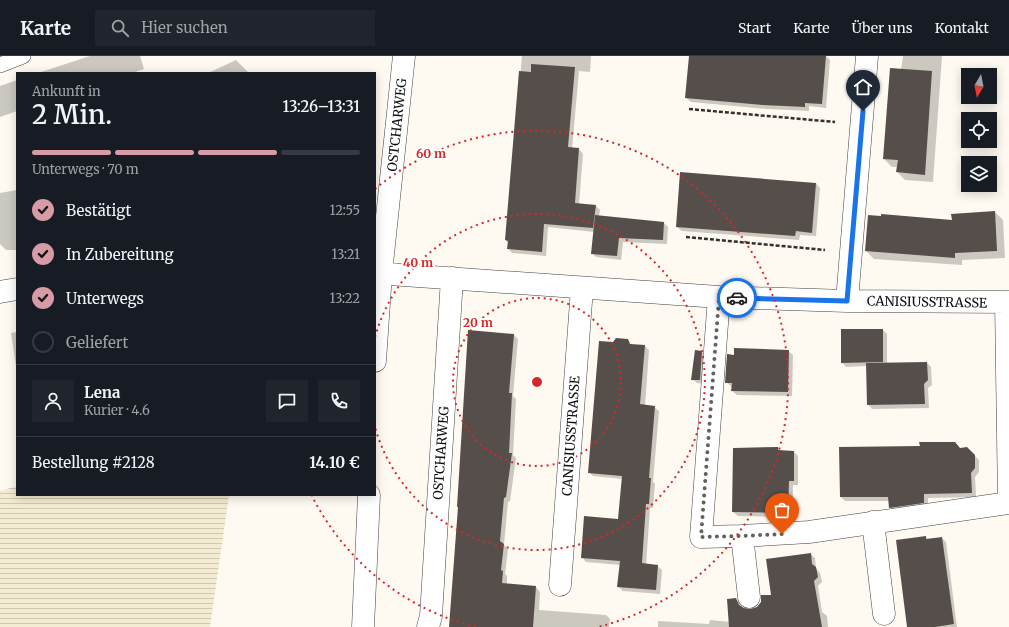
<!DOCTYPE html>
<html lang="de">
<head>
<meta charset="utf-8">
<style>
  :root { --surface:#171b24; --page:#20242c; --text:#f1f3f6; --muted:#9ea1a6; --line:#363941; --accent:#d69ba6 }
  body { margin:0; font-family:Merriweather,serif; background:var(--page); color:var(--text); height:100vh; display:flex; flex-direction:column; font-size:15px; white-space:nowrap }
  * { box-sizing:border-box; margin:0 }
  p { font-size:13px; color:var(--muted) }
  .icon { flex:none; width:22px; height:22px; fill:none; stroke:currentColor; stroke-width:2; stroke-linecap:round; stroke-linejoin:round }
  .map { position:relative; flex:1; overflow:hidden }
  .side { position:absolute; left:16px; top:16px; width:360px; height:424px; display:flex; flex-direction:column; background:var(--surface); border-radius:0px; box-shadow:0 2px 10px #0003 }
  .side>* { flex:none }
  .needle { width:26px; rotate:190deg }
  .buttons { position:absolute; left:961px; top:12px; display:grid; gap:8px }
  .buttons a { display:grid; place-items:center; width:36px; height:36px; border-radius:0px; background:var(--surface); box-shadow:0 2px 10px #0003; font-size:20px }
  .pin { position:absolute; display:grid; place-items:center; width:34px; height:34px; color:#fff; margin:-41px -17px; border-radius:50% 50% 50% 0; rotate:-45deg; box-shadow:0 0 4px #0007 }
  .pin .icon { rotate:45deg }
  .courier { position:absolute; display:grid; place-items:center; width:40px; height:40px; margin:-20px; border:3px solid #1a73e8; border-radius:50%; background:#fff; color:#222; box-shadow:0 1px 5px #0007 }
  .headline em { font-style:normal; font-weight:600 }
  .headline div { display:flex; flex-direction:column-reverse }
  .headline { display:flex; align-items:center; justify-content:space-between; height:68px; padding:0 16px }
  h1 { font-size:26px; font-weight:600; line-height:30px }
  .bar { display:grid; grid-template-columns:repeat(4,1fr); gap:6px 4px; align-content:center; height:48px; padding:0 16px }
  .bar i { height:5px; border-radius:3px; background:var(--line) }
  .bar .active { background:var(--accent) }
  .bar p { grid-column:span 4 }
  .line { display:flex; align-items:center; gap:10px; padding:0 16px; border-top:1px solid var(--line) }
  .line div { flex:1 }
  .round { display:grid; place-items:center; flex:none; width:42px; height:42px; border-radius:0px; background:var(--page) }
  ol { padding:0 16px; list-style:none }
  li { display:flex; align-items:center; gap:12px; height:44px }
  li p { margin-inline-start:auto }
  li .icon { padding:4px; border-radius:50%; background:var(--accent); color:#111; stroke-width:4 }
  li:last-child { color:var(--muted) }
  li i { width:22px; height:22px; border:2px solid var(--line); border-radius:50% }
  header { display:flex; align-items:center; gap:24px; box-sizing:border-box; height:56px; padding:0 20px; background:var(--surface); border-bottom:1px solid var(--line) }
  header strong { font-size:19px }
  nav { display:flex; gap:22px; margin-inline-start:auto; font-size:14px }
  .search { width:280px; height:36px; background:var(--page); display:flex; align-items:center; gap:10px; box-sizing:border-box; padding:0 14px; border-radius:0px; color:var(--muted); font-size:15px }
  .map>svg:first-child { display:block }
  .farmland { fill:url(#farmland-rules) }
  .shadow { fill:#0003 }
  .building { fill:#564e4b }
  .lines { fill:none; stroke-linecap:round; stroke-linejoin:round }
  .service-casing { stroke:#414141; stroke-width:16 }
  .minor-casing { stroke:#414141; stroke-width:23 }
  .path { stroke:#303030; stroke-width:2.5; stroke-dasharray:4 2; stroke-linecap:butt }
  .service { stroke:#fff; stroke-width:15 }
  .minor { stroke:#fff; stroke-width:22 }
  .done { stroke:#62615d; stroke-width:4; stroke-dasharray:0 7.2 }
  .route { stroke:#1a73e8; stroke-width:5 }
  .ring { fill:none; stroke:#d62828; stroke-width:2; stroke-dasharray:2 4 }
  .labels { text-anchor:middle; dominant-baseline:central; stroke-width:4; stroke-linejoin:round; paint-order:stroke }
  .street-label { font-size:13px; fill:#0e0e0e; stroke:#fff }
  .centre { fill:#d62828; stroke:#fff; stroke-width:2 }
  .ring-label { font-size:12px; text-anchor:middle; font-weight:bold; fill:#d62828; stroke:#fff; stroke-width:4; stroke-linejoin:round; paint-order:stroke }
</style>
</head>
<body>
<header>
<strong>Karte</strong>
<div class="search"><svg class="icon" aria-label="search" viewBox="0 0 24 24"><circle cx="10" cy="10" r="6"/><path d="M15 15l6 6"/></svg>Hier suchen</div>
<nav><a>Start</a><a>Karte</a><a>Über uns</a><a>Kontakt</a></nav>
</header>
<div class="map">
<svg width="1009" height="571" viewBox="0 0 1009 571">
  <defs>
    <pattern id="farmland-rules" width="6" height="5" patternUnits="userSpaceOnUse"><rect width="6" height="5" fill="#f3ecd2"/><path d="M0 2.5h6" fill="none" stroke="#cfc9b3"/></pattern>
  </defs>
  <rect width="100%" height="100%" fill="#fefaf1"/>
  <!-- farmland -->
  <path class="farmland" d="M17,430v9h212l-19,132h-210v-136z"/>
  <!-- shadow -->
  <path class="shadow" d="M90,0h50l4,13 -12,4h-94z
    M522,0h69l-1,16 -11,-1 -7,78h7l4,5 -4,50 17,2 4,4 -1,6 65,7 4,4 -1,17 -44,-2 -2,18 -25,-3 -4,-4 2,-21 -46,-5 -2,29 -34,-3 -4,-5v-5l-2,-3z
    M690,0h136l4,4 -4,48 -17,-2v5l-41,-2 -77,-7 -5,-4z
    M903,0h39l-9,126 -28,-2 -8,-8 1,-5h-6l-8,-8 17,-89z
    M236,4l13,13h-41z
    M17,24v31l-17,6v-31z
    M816,127l4,5 -4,48 -16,-1 -1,5 -117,-9 -5,-4z
    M17,134v60h-11l-6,-6v-51z
    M995,156l8,8 2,38 -43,2v5l-88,-6 -8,-8 87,-30z
    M883,274l4,4v30l40,-1 4,4 1,18 -4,3 1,20 -57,1 -4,-5 -1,-38 -21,1 -4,-5z
    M469,275l45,4 4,4 -5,57 3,3 -3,56 3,3 -6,43 -2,1 -4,43 4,4 -3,25 2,2v8l29,3 4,5 -1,18 67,5 4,4 -1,8h-159l9,-119 -1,-1z
    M17,276v41l-6,-40z
    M627,284l5,5 13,1 4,4 -4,56 9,1 5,4 -6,71 2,2 -2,24h-3l-4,57 11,1 5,4 -2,24 -37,-3 -5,-5 3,-21 -35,-3 -4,-5 37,-37 4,-41 -30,-3 -4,-4 24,-129z
    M696,295l6,1 4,4 -2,28 -7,-1 -5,-4z
    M788,295l5,4 -1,41 -55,-1 -5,-4v-4l-6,-5 9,-26z
    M778,392l3,3 13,1 4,4v29h-5l-1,32 -54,-1 -5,-4z
    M960,393l14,6 5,5v12l-4,5 1,20 -48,1v9l-34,5 -4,-5 -1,-6h-44l-4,-4z
    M926,481l2,3 14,-2 4,4 11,85h-49z
    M810,498l5,4 1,10 4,5 2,9 -4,4 4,26 5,4 1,11h-170v-6l51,3 1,-4 20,2 6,-23 4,4 3,6 7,1 7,-2 15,-13z"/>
  <!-- building -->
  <path class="building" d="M689,0h137l-4,48 -17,-1v4l-42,-2 -78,-7z
    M531,8l44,3 -7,80 11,1 -4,55 21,2 -3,23 -49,-4 -2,28 -35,-3 1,-8 -3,-1 14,-169 12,1z
    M890,12l42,3 -7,104 -29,-3 2,-12 -15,-1z
    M680,116l136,11 -4,50 -16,-2 -1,5 -119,-9z
    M995,155l2,40 -42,2v5l-90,-7 3,-36 13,1v-2l71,6 -1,-6z
    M595,159l69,7 -1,18 -44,-2 -2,18 -26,-2z
    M841,273h42v33l-42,1z
    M468,274l46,4 -5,59h3l-3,60h3l-6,44 -2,1 -4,43 4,3 -3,26 2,1 -1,12 34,3 -3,41h-84l9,-120h-1z
    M616,282l12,1 2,5 15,1 -5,59 15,2 -6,72h2l-2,26h-3l-4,59 16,2 -2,25 -39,-3 3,-26 -39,-3 3,-42 34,3 4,-43 -34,-3 11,-132 14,1z
    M734,292l55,2 -1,42 -57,-1 1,-8h-7l2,-29 7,1z
    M695,294l7,1 -2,29h-9z
    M927,306l1,18 -4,4 1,20 -58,1 -1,-42z
    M919,386h36l5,6 7,-1 8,8v13l-4,5 1,20 -48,1v9l-35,5 -1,-11h-48l-1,-50 81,-1z
    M778,391v3l16,1v30h-5l-1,32 -56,-1 1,-64z
    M926,480v3l16,-2 12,87 -19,3h-28l-11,-87z
    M811,497l1,11 4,3 2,10 -4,4 8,46h-93l-2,-28 9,-1 3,7 5,3 6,1 7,-2 4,-5v-7h10l-5,-36z"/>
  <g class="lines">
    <!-- service casing -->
    <g class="service-casing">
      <path id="service" d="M0,9l23,-9"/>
    </g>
    <!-- minor casing -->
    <g class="minor-casing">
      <path id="minor" d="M375,217l344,24 128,4 162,1
        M0,236l17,-3
        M719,241l-18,240 41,-1 67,-4 200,-29 -3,-201
        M847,245l20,-245
        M375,305l6,-88 23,-217
        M873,466l11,92
        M742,480l7,61
        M560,529l22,-297
        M363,571l6,-132
        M428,571l3,-11 21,-338"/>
    </g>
    <!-- path -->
    <path class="path" d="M689,53l146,13
      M686,181l139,13"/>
    <!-- service -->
    <use href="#service" class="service"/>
    <!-- minor -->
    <use href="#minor" class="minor"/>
  </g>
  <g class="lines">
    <!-- done -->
    <path class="done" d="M737,242h-18l-18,239 41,-1 40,-2"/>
    <!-- route -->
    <path class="route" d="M737,242l110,3 16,-190"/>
  </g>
  <!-- distance rings -->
  <g class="ring">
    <circle cx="537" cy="326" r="84"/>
    <path d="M375 281A168 168 0 1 1 375 371"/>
    <path d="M476 571A252 252 0 0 1 312 440M375 133A252 252 0 1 1 598 571"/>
  </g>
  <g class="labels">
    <!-- street labels -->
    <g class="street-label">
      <text transform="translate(397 69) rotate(-84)">OSTCHARWEG</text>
      <text transform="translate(927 246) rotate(1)">CANISIUSSTRASSE</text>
      <text transform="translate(571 380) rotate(-86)">CANISIUSSTRASSE</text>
      <text transform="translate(441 397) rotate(-86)">OSTCHARWEG</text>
    </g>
  </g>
  <circle cx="537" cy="326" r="6" class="centre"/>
  <g class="ring-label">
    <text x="431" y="102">60 m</text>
    <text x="418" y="211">40 m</text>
    <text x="478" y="271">20 m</text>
  </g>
</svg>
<div class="buttons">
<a><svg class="needle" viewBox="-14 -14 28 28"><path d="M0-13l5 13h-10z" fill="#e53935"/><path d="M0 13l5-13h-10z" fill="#9ea1a6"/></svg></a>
<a><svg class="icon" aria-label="locate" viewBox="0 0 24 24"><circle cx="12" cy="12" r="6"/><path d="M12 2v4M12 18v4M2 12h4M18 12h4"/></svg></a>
<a><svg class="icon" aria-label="layers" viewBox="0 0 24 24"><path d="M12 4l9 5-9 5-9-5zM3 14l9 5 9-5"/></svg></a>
</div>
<div class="pin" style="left:782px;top:478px;background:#ea580c"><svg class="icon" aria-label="bag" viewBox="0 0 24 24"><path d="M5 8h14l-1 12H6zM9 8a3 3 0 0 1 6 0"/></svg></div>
<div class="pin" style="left:863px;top:55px;background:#1f2937"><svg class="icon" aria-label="home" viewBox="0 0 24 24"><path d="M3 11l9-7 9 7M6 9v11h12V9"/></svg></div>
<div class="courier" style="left:737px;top:242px"><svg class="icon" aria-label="car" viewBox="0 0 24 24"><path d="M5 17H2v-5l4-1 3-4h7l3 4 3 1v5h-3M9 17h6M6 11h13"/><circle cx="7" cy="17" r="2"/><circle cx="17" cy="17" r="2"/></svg></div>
<section class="side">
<div class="headline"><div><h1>2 Min.</h1><p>Ankunft in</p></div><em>13:26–13:31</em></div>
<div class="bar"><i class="active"></i><i class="active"></i><i class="active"></i><i></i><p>Unterwegs · 70 m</p></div>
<ol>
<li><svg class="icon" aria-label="check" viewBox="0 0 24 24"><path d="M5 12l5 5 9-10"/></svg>Bestätigt<p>12:55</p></li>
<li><svg class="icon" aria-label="check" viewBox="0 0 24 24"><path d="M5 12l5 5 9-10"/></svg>In Zubereitung<p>13:21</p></li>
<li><svg class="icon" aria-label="check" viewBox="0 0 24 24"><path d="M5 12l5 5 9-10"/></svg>Unterwegs<p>13:22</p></li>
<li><i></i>Geliefert</li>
</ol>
<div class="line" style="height:72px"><a class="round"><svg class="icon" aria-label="person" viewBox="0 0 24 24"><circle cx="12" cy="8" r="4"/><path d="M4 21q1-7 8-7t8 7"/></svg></a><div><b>Lena</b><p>Kurier · 4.6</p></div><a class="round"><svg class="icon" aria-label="chat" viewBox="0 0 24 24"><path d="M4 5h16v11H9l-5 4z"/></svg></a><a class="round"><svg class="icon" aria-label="phone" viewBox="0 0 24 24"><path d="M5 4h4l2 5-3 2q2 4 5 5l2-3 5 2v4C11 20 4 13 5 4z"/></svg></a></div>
<div class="line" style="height:52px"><div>Bestellung #2128</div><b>14.10 €</b></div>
</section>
</div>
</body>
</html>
